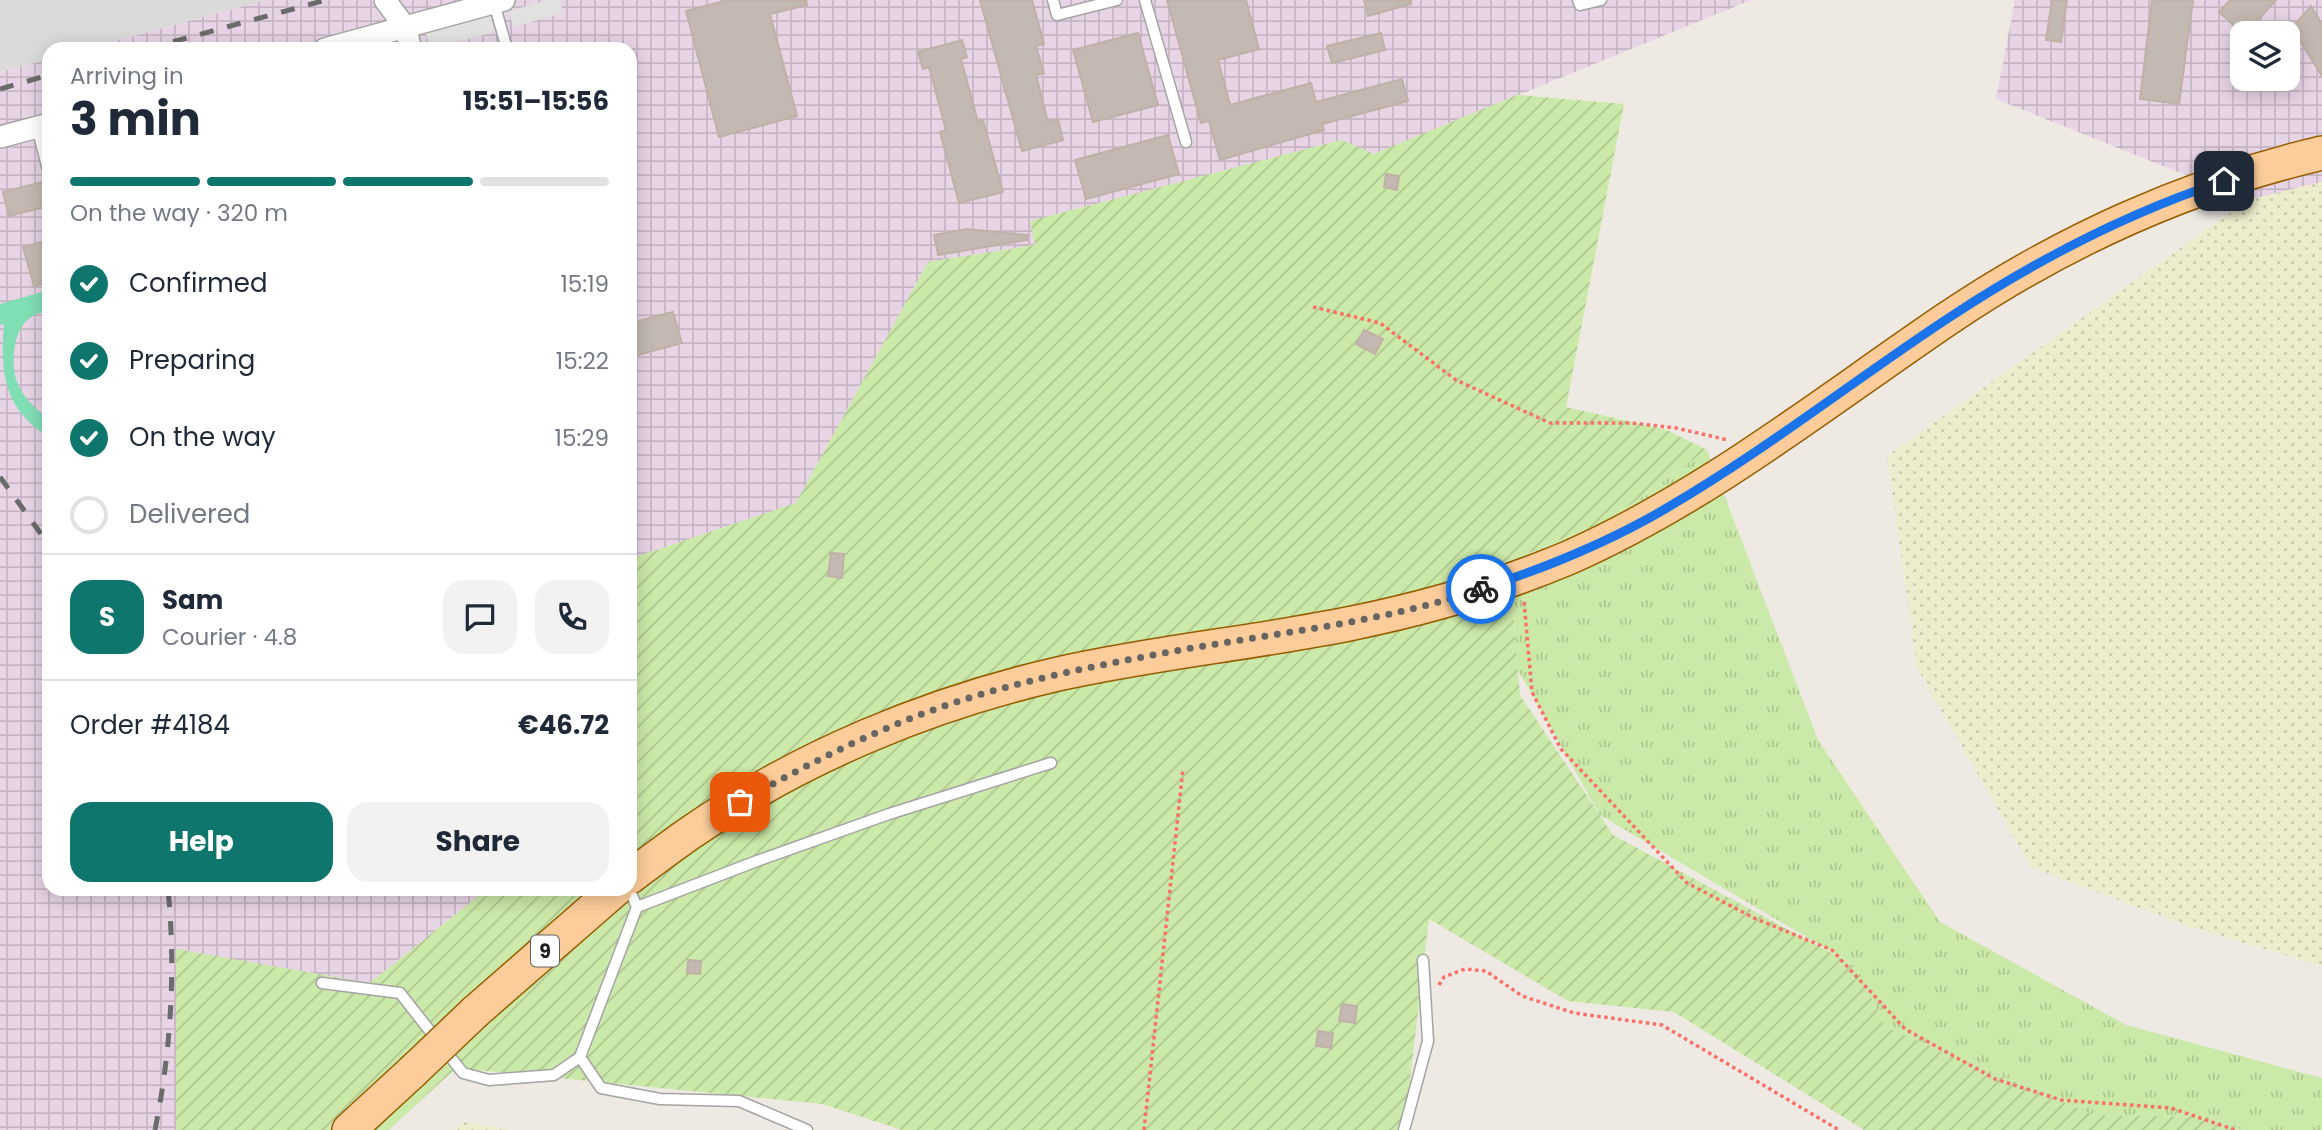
<!DOCTYPE html>
<html lang="en">
<head>
<meta charset="utf-8">
<style>
  :root { --surface:#fff; --page:#f2f2f3; --text:#1f2937; --muted:#747a83; --line:#e0e1e3; --accent:#0f766e }
  body { margin:0; font-family:Poppins,sans-serif; background:var(--page); color:var(--text); height:100vh; display:flex; flex-direction:column; font-size:26px; white-space:nowrap }
  * { box-sizing:border-box; margin:0 }
  p { font-size:23px; color:var(--muted) }
  .icon { flex:none; width:38px; height:38px; fill:none; stroke:currentColor; stroke-width:2; stroke-linecap:round; stroke-linejoin:round }
  .map { position:relative; flex:1; overflow:hidden }
  .drawer { position:absolute; left:42px; top:42px; width:595px; height:854px; display:flex; flex-direction:column; background:var(--surface); border-radius:21px; box-shadow:0 4px 18px #0003 }
  .drawer>* { flex:none }
  .controls { position:absolute; left:2230px; top:21px; display:grid; gap:14px }
  .controls a { display:grid; place-items:center; width:70px; height:70px; border-radius:14px; background:var(--surface); box-shadow:0 4px 18px #0003; font-size:35px }
  .pin { position:absolute; display:grid; place-items:center; width:60px; height:60px; color:#fff; margin:-30px; border-radius:14px; box-shadow:0 4px 10px #0006 }
  .courier { position:absolute; display:grid; place-items:center; width:70px; height:70px; margin:-35px; border:5px solid #1a73e8; border-radius:50%; background:#fff; color:#222; box-shadow:0 2px 9px #0007 }
  .overview em { font-style:normal; font-weight:700 }
  .overview div { display:flex; flex-direction:column-reverse }
  .overview { display:flex; align-items:center; justify-content:space-between; height:119px; padding:0 28px }
  h1 { font-size:46px; font-weight:700; line-height:52px }
  .bar { display:grid; grid-template-columns:repeat(4,1fr); gap:10px 7px; align-content:center; height:84px; padding:0 28px }
  .bar i { height:9px; border-radius:5px; background:var(--line) }
  .bar .on { background:var(--accent) }
  .bar p { grid-column:span 4 }
  .line { display:flex; align-items:center; gap:18px; padding:0 28px; border-top:2px solid var(--line) }
  .line div { flex:1 }
  .round { display:grid; place-items:center; flex:none; width:74px; height:74px; border-radius:21px; background:var(--page) }
  ol { padding:0 28px; list-style:none }
  li { display:flex; align-items:center; gap:21px; height:77px }
  li p { margin-inline-start:auto }
  li .icon { padding:7px; border-radius:50%; background:var(--accent); color:#fff; stroke-width:4 }
  li:last-child { color:var(--muted) }
  li i { width:38px; height:38px; border:4px solid var(--line); border-radius:50% }
  .cta { display:flex; gap:14px; margin-top:auto; padding:14px 28px }
  .cta a { flex:1; height:80px; border-radius:21px; background:var(--accent); color:#fff; font-size:28px; font-weight:700; line-height:80px; text-align:center }
  .cta a+a { background:var(--page); color:var(--text) }
  .map>svg:first-child { display:block }
  .residential { fill:#dbdada }
  .industrial { fill:url(#industrial-grid); fill-rule:evenodd }
  .farmland { fill:url(#farmland-dots) }
  .grass { fill:url(#grass-tufts) }
  .garden { fill:url(#garden-furrows) }
  .pitch { fill:#80deb5 }
  .parking { fill:#e1e1e1 }
  .building { fill:#c3b9b2; stroke:#c0b0a5; stroke-width:2 }
  .lines { fill:none; stroke-linecap:round; stroke-linejoin:round }
  .service-casing { stroke:#a4a4a4; stroke-width:13 }
  .minor-casing { stroke:#a4a4a4; stroke-width:24 }
  .primary-casing { stroke:#965d00; stroke-width:36 }
  .path { stroke:#fa7068; stroke-width:3.5; stroke-dasharray:3.5 3.5; stroke-linecap:butt }
  .service { stroke:#fff; stroke-width:10 }
  .minor { stroke:#fff; stroke-width:21 }
  .primary { stroke:#fccd9a; stroke-width:33 }
  .rail { stroke:#6b6b6b; stroke-width:5; stroke-dasharray:14 14; stroke-linecap:butt }
  .primary-bridge-casing { stroke:#965d00; stroke-width:36; stroke-linecap:butt }
  .primary-bridge { stroke:#fccd9a; stroke-width:33 }
  .done { stroke:#666562; stroke-width:7; stroke-dasharray:0 12.6 }
  .route { stroke:#1a73e8; stroke-width:9 }
  .labels { text-anchor:middle; dominant-baseline:central; stroke-width:6; stroke-linejoin:round; paint-order:stroke }
  .shield { fill:#fff; stroke:#616161; stroke-width:2 }
  .shield-label { font-size:19px; font-weight:bold; fill:#1d1d1d }
</style>
</head>
<body>
<div class="map">
<svg width="2322" height="1130" viewBox="0 0 2322 1130">
  <defs>
    <pattern id="industrial-grid" width="8" height="8" patternUnits="userSpaceOnUse" patternTransform="scale(1.75)"><rect width="8" height="8" fill="#e7d4e5"/><path d="M0 4h8M4 0v8" fill="none" stroke="#c6b6c4"/></pattern>
    <pattern id="farmland-dots" width="8" height="8" patternUnits="userSpaceOnUse" patternTransform="scale(1.75)"><rect width="8" height="8" fill="#ecedcd"/><path d="M2 2h.1M6 6h.1" fill="none" stroke="#cacbb0" stroke-width="1.8" stroke-linecap="round"/></pattern>
    <pattern id="grass-tufts" width="24" height="20" patternUnits="userSpaceOnUse" patternTransform="scale(1.75)"><rect width="24" height="20" fill="#cbe9a8"/><path d="M3 7l-1-3M5 7V3M7 7l1-3M15 17l-1-3M17 17v-4M19 17l1-3" fill="none" stroke="#aec790"/></pattern>
    <pattern id="garden-furrows" width="10" height="10" patternUnits="userSpaceOnUse" patternTransform="scale(1.75)"><rect width="10" height="10" fill="#cbe9a8"/><path d="M-1 1l2-2M0 10L10 0M9 11l2-2" fill="none" stroke="#aec790"/></pattern>
  </defs>
  <rect width="100%" height="100%" fill="#eeeae3"/>
  <!-- residential -->
  <path class="residential" d="M0,0h266l-180,49h-37v10l-49,13z"/>
  <!-- industrial -->
  <path class="industrial" d="M266,0h1485l-377,154 -33,-14 -310,81 4,24 -107,17 -132,241 -166,56v-510h-544z
    M2015,0h307v182l-74,18 -252,-101zM2242,33h45v46h-45z
    M49,59v830h438l-117,94 -194,-33v180h-176v-1058z"/>
  <!-- farmland -->
  <path class="farmland" d="M2322,182v784l-132,-39 -159,-60 -114,-199 -30,-212 361,-256z
    M464,1122l48,8h-59z"/>
  <!-- grass -->
  <path class="grass" d="M1707,450l111,290 122,182 186,103 196,53v52h-80l-34,-13 -114,-2 -209,-88 -28,-60 -257,-152 -82,-145 -9,-109 100,-41z"/>
  <!-- garden -->
  <path class="garden" d="M1517,95l107,9 -58,303 101,23 40,20 -98,70 -100,41 11,134 93,140 244,132 28,60 209,88 114,2 34,13h-378l-190,-118 -106,-11 -139,-82 -25,211h-502l-80,-26 -366,-36 -67,62h-213v-181l194,34 117,-94h143v-330l166,-56 132,-241 107,-17 -5,-24 311,-81 33,14z"/>
  <!-- pitch -->
  <path class="pitch" d="M49,290v21c-5,1 -12,2 -16,5 -20,10 -23,47 -16,66 6,16 19,27 32,38v17c-45,-28 -49,-63 -45,-113l-4,1v-21z"/>
  <!-- parking -->
  <path class="parking" d="M548,0h12l3,13 -50,14 -4,-16z
    M490,15l4,17 -64,17 -5,-18z"/>
  <!-- building -->
  <path class="building" d="M728,0h78l1,5 -37,9 27,102 -78,21 -33,-126z
    M980,0h52l12,44 -8,2 8,27 -8,2 12,47 10,-3 5,21 -41,11z
    M1167,0h79l13,49 -41,11 12,45 81,-22 5,19 86,-23 6,22 -86,23 2,6 -104,30 -11,-39 -8,2z
    M1364,0h47v4l-43,12z
    M2052,0h15l-6,42 -15,-2z
    M2152,0h41l-14,104 -39,-5z
    M2230,0h46l-30,33h-4l-23,-21z
    M2311,6l11,18v52l-30,-48z
    M1138,33l20,72 -65,17 -20,-72z
    M1381,33l4,17 -53,13 -5,-17z
    M962,40l5,17 -6,2 17,63 5,-2 20,72 -44,11 -19,-71 6,-2 -17,-63 -6,2 -5,-17z
    M1168,135l11,39 -93,25 -11,-39z
    M1386,174l13,2 -2,14 -13,-3z
    M46,181l3,1v24l-40,10 -6,-24z
    M966,229l61,6v5l-89,15 -4,-20z
    M49,240v42l-15,4 -11,-39z
    M673,312l9,31 -52,14v-34z
    M1364,330l19,9 -8,15 -19,-10z
    M831,553l13,1 -2,24 -14,-2z
    M688,960l13,1 -1,13 -13,-1z
    M1342,1004l15,2 -2,17 -16,-2z
    M1318,1031l15,2 -2,15 -15,-2z"/>
  <g class="lines">
    <!-- service casing -->
    <g class="service-casing">
      <path id="service" d="M1053,0l4,15 60,-15
        M1145,0l41,142
        M1578,0l2,5 21,-5
        M494,3l13,46
        M37,127l12,47
        M629,889l8,18 -57,150 21,31 59,11 79,2 68,29
        M637,907l120,-46 132,-47 162,-51
        M322,983l78,10 63,80 26,7 65,-5 26,-18
        M1404,1130l24,-89 -5,-81"/>
    </g>
    <!-- minor casing -->
    <g class="minor-casing">
      <path id="minor" d="M385,0l20,27 6,22
        M325,49l179,-49
        M0,137l49,-13"/>
    </g>
    <!-- primary casing -->
    <g class="primary-casing">
      <path id="primary" d="M630,877c20,-15 40,-30 60,-44 110,-76 238,-129 368,-159 98,-22 197,-31 295,-51 73,-15 146,-36 215,-65 138,-61 255,-155 379,-239 114,-77 242,-135 375,-166
        M475,1012l141,-123
        M349,1130l63,-58"/>
    </g>
    <!-- path -->
    <path class="path" d="M1313,307l67,16 76,57 94,43h82l44,5 52,12
      M1524,602l8,90 29,57 126,134 67,35 78,32 73,79 90,50 66,21 110,8 64,22
      M1439,985l5,-8 21,-8 21,2 36,25 52,17 88,12 177,105
      M1144,1130l39,-361"/>
    <!-- service -->
    <use href="#service" class="service"/>
    <!-- minor -->
    <use href="#minor" class="minor"/>
    <!-- primary -->
    <use href="#primary" class="primary"/>
    <!-- rail -->
    <path class="rail" d="M146,49l180,-49
      M0,89l49,-14
      M0,477l49,68
      M155,1130c16,-79 21,-161 13,-241"/>
    <!-- primary-bridge casing -->
    <g class="primary-bridge-casing">
      <path id="primary-bridge" d="M412,1072l63,-60"/>
    </g>
    <!-- primary-bridge -->
    <use href="#primary-bridge" class="primary-bridge"/>
  </g>
  <g class="lines">
    <!-- done -->
    <path class="done" d="M740,802c66,-37 134,-72 207,-97 65,-22 133,-36 201,-49 112,-22 224,-30 333,-67"/>
    <!-- route -->
    <path class="route" d="M1481,589c64,-21 126,-46 184,-80 100,-58 189,-129 285,-192 85,-56 177,-104 274,-136"/>
  </g>
  <g class="labels">
    <!-- shield labels -->
    <rect class="shield" x="531" y="935.5" width="28" height="31" rx="5"/>
    <g class="shield-label">
      <text x="545" y="951">9</text>
    </g>
  </g>
</svg>
<div class="controls">
<a><svg class="icon" aria-label="layers" viewBox="0 0 24 24"><path d="M12 4l9 5-9 5-9-5zM3 14l9 5 9-5"/></svg></a>
</div>
<div class="pin" style="left:740px;top:802px;background:#ea580c"><svg class="icon" aria-label="bag" viewBox="0 0 24 24"><path d="M5 8h14l-1 12H6zM9 8a3 3 0 0 1 6 0"/></svg></div>
<div class="pin" style="left:2224px;top:181px;background:#1f2937"><svg class="icon" aria-label="home" viewBox="0 0 24 24"><path d="M3 11l9-7 9 7M6 9v11h12V9"/></svg></div>
<div class="courier" style="left:1481px;top:589px"><svg class="icon" aria-label="bike" viewBox="0 0 24 24"><circle cx="6" cy="16" r="4"/><circle cx="18" cy="16" r="4"/><path d="M6 16l4-8h5l3 8M10 8l3 8H6M13 5h3"/></svg></div>
<section class="drawer">
<div class="overview"><div><h1>3 min</h1><p>Arriving in</p></div><em>15:51–15:56</em></div>
<div class="bar"><i class="on"></i><i class="on"></i><i class="on"></i><i></i><p>On the way · 320 m</p></div>
<ol>
<li><svg class="icon" aria-label="check" viewBox="0 0 24 24"><path d="M5 12l5 5 9-10"/></svg>Confirmed<p>15:19</p></li>
<li><svg class="icon" aria-label="check" viewBox="0 0 24 24"><path d="M5 12l5 5 9-10"/></svg>Preparing<p>15:22</p></li>
<li><svg class="icon" aria-label="check" viewBox="0 0 24 24"><path d="M5 12l5 5 9-10"/></svg>On the way<p>15:29</p></li>
<li><i></i>Delivered</li>
</ol>
<div class="line" style="height:126px"><b class="round" style="background:var(--accent);color:#fff">S</b><div><b>Sam</b><p>Courier · 4.8</p></div><a class="round"><svg class="icon" aria-label="chat" viewBox="0 0 24 24"><path d="M4 5h16v11H9l-5 4z"/></svg></a><a class="round"><svg class="icon" aria-label="phone" viewBox="0 0 24 24"><path d="M5 4h4l2 5-3 2q2 4 5 5l2-3 5 2v4C11 20 4 13 5 4z"/></svg></a></div>
<div class="line" style="height:91px"><div>Order #4184</div><b>€46.72</b></div>
<div class="cta"><a>Help</a><a>Share</a></div>
</section>
</div>
</body>
</html>
